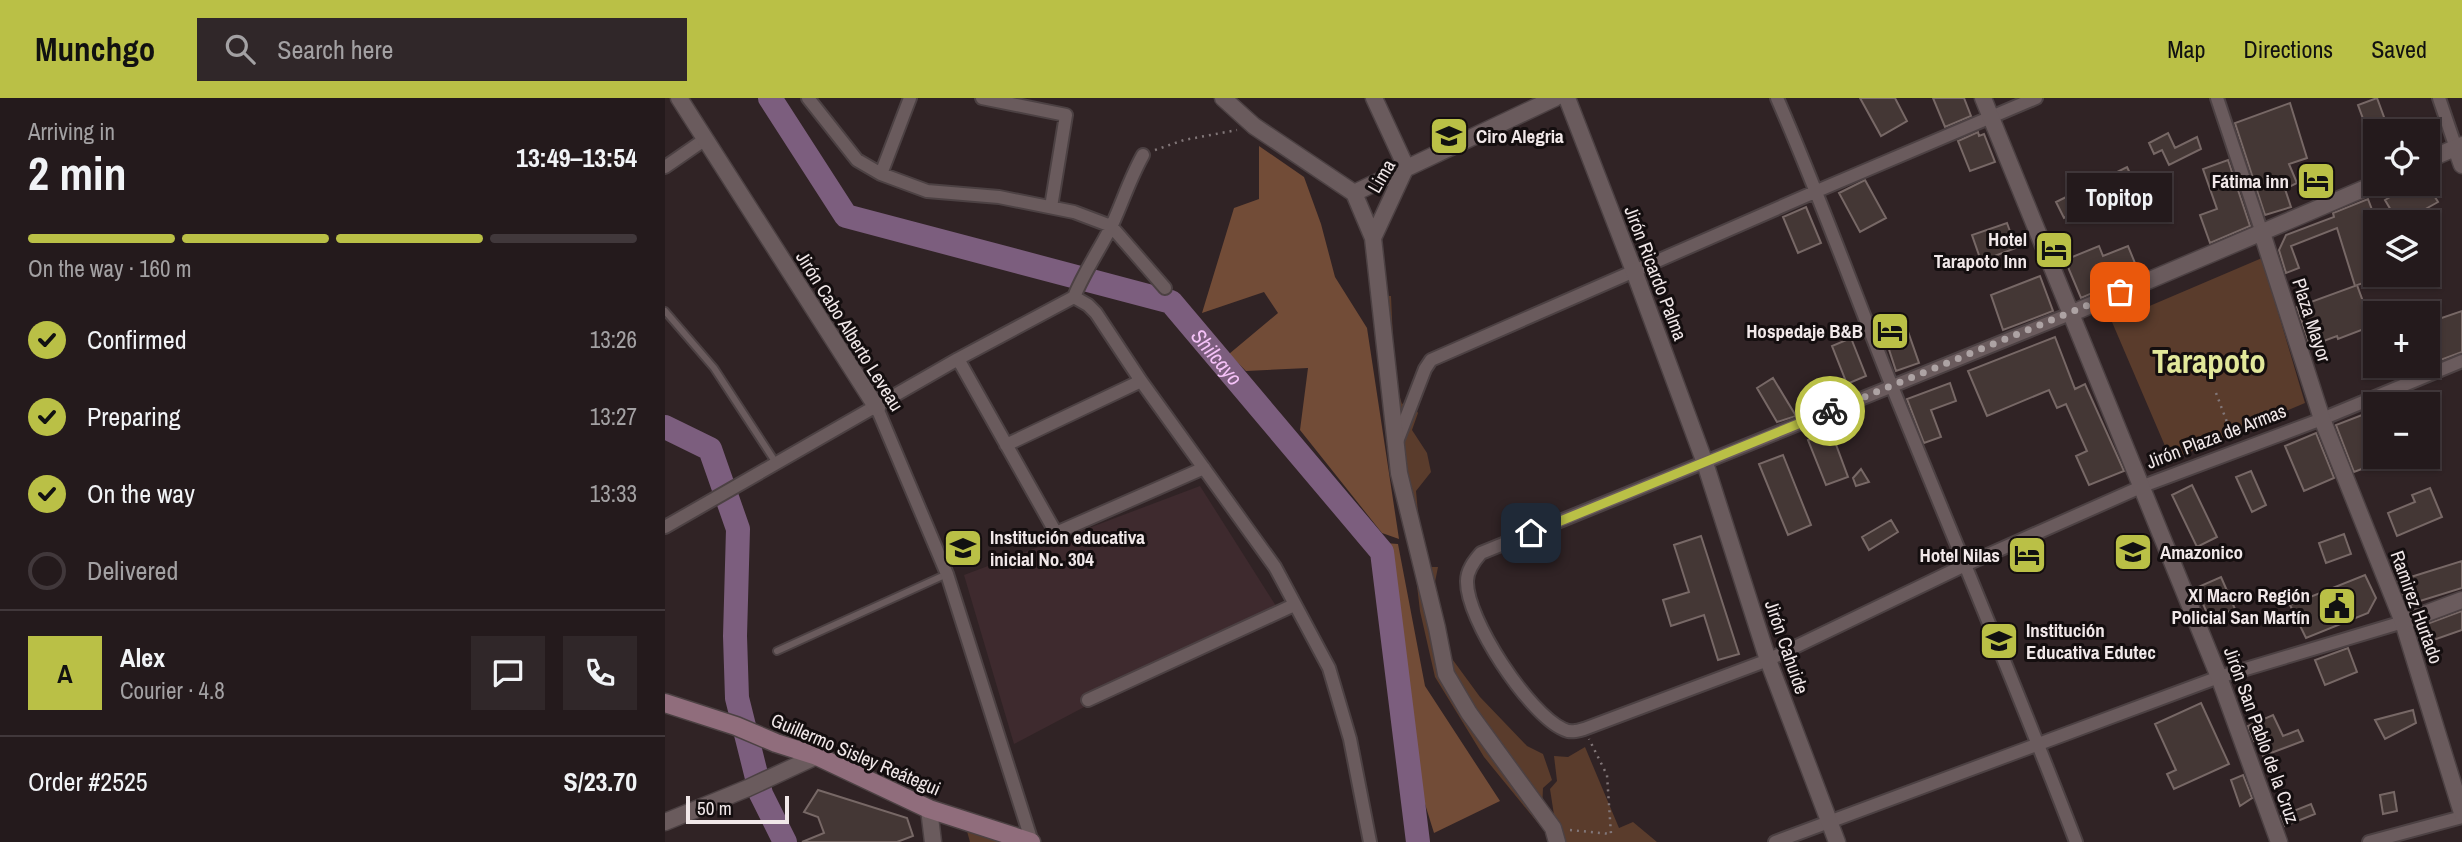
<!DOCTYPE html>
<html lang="en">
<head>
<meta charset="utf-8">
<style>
  :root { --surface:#241a1c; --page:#302729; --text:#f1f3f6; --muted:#a3a1a3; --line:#41383b; --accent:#bac046 }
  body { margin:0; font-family:"Archivo Narrow",sans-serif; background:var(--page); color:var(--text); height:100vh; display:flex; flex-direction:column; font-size:26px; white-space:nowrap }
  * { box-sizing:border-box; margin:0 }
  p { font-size:23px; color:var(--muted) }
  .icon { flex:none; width:38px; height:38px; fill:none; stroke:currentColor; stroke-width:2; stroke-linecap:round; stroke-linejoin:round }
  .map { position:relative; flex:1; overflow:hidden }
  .panel { display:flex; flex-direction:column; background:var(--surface); width:665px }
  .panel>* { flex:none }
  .buttons { position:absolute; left:1698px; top:21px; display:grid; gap:14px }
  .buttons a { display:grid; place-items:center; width:77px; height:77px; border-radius:0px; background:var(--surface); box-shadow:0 2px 5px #0004,0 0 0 2px var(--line); font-size:35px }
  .scale { position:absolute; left:21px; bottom:18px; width:103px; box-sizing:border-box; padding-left:7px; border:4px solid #f1e8e9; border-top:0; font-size:19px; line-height:24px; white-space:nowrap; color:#f1e8e9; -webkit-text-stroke:5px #140e0f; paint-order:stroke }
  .pin { position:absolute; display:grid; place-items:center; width:60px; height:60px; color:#fff; margin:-30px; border-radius:14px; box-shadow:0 4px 10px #0006 }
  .courier { position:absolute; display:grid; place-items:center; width:70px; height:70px; margin:-35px; border:5px solid #bac046; border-radius:50%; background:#fff; color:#222; box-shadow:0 2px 9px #0007 }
  .bubble { position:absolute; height:49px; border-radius:0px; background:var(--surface); box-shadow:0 2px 5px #0004,0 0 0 2px var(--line); font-size:23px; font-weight:800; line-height:49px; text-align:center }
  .head em { font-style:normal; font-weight:800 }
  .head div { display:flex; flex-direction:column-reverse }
  .head { display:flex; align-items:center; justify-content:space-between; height:119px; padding:0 28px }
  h1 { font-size:46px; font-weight:800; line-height:52px }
  .bar { display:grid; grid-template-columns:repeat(4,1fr); gap:10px 7px; align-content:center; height:84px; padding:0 28px }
  .bar i { height:9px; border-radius:5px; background:var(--line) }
  .bar .current { background:var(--accent) }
  .bar p { grid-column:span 4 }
  .line { display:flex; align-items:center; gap:18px; padding:0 28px; border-top:2px solid var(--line) }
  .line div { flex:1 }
  .round { display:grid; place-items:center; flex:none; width:74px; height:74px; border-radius:0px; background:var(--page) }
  ol { padding:0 28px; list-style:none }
  li { display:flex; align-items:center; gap:21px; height:77px }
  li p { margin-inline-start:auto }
  li .icon { padding:7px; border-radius:50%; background:var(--accent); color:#111; stroke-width:4 }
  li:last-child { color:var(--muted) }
  li i { width:38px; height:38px; border:4px solid var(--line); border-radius:50% }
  header { display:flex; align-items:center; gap:42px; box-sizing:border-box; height:98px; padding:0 35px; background:var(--accent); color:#111 }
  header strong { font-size:33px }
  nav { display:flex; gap:38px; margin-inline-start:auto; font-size:24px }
  .search { width:490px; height:63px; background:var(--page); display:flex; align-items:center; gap:18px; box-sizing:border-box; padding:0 24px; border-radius:0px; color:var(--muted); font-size:26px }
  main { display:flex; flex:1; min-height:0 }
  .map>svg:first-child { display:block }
  .built { fill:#3e2a2e }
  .green { fill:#5a3c2c }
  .forest { fill:#724c37 }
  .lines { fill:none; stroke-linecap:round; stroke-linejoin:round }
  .river { stroke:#7c5e7e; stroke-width:24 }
  .building { fill:#443735; stroke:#776866; stroke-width:2 }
  .service-casing { stroke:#4c4143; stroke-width:10 }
  .minor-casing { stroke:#4c4143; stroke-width:16 }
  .tertiary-casing { stroke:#4c4143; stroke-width:19 }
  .secondary-casing { stroke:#4c4143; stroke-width:21 }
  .path { stroke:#817678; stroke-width:2.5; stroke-dasharray:2 5; stroke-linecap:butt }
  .service { stroke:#6a5b5d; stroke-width:6 }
  .minor { stroke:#6a5b5d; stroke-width:12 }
  .tertiary { stroke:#6a5b5d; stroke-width:16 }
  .secondary { stroke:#906d7c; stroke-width:18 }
  .done { stroke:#ada3a4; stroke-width:7; stroke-dasharray:0 12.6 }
  .route { stroke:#bac046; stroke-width:9 }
  .labels { text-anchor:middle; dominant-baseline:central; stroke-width:6; stroke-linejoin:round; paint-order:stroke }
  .poi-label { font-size:19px; font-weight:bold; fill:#f1e8e9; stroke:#140e0f; text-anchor:end }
  .street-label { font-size:19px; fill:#f1e8e9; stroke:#140e0f }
  .water-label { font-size:21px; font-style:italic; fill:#f5c2f8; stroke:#140e0f }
  .town-label { font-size:33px; font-weight:bold; fill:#e2e89a; stroke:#140e0f }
</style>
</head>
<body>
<header>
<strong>Munchgo</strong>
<div class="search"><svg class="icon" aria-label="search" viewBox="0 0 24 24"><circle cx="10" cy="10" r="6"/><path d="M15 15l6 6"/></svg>Search here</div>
<nav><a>Map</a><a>Directions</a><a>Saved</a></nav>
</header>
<main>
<section class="panel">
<div class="head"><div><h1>2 min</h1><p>Arriving in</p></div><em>13:49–13:54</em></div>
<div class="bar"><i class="current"></i><i class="current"></i><i class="current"></i><i></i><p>On the way · 160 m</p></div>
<ol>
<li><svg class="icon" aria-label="check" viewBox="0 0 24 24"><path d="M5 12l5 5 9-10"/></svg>Confirmed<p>13:26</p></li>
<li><svg class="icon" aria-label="check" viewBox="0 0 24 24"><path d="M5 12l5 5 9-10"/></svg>Preparing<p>13:27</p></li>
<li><svg class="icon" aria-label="check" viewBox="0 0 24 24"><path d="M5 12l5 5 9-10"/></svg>On the way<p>13:33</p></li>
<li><i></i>Delivered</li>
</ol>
<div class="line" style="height:126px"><b class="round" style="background:var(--accent);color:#111">A</b><div><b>Alex</b><p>Courier · 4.8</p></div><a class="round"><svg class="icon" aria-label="chat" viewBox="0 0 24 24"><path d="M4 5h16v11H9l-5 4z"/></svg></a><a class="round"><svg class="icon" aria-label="phone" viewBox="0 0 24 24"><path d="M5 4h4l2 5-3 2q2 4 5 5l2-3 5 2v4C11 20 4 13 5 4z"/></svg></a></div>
<div class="line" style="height:91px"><div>Order #2525</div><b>S/23.70</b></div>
</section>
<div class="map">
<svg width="1797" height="744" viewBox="0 0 1797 744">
  <rect width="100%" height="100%" fill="#302325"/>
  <!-- built -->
  <path class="built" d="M535,388l76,120 -262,138 -50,-169z"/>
  <!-- green -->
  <path class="green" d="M1597,160l43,145 -134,57 -59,-138z
    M718,198h8l4,86 7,22 8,-5 8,14 -6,17 15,23 4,19 -15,19 7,76h15l-4,20 16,69 30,41 47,49 16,8 9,26 -9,8 -1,22 7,17 -7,1 -58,-71 -49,-80 -15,-66z
    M920,649l34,81 14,-6 24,20h-108l-3,-7 10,-7 -6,-39 7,-8 -3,-25 14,1z
    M298,719l59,25h-52z"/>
  <!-- forest -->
  <path class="forest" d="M594,48l45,31 17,47 14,53 32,51 32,211 -17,-6 -82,-103 8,-62 -62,3 -17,-17 49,-41 -14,-21 -62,21 32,-105 25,-9z
    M720,445l13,1 27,142 75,115 -66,32 -14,-45 -20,-165z"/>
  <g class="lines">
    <!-- river -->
    <g class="river">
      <path id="s1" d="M105,0l76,118 325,86 211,250 36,290"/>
      <path d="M0,329l45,22 28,80 -3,107 2,62 24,96 24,48"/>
    </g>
  </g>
  <!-- building -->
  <path class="building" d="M1195,0h35l12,23 -26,15z
    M1268,0h31l7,18 -26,11z
    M1712,0l11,30 -19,7 -11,-30z
    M1625,5l17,55 -18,6 8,19 -12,6 6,18 -26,8 -30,-92z
    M1313,34l1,4 5,-2 11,28 -25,9 -12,-30z
    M1503,35l7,15 22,-11 4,12 -32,16 -7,-15 -8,4 -5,-11z
    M1563,62l22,66 -40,17 -10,-28 17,-6 -14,-40z
    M1462,69l8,17 -71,34 -8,-16z
    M1200,82l21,38 -26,14 -21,-39z
    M1748,86h14l11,18 -36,20h-4l-13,-22z
    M1703,101l7,19v8l-10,3 10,28v22l-18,6 15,41 -34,13 -1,-3 -27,10 -13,-39 58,-21 -18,-58 -46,18 8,22 -13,5 -7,-23 7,-15 48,-18 -1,-4z
    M1141,109l15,36 -23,10 -15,-36z
    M1342,125l9,25 -35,13 -9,-26z
    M1434,148l4,10 25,-10 11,27 -58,25 -16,-38z
    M1375,178l13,35 -50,19 -12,-35z
    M1797,213v41l-35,13v-42z
    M1240,225l14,40 -23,8 -13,-40z
    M1390,239l20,52 10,-5 39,87 -35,14 -13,-29 11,-5 -21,-47 -9,4 -8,-18 -62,26 -19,-45z
    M1186,240l15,38 -19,8 -15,-38z
    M1108,280l23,38 -19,6 -20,-34z
    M1285,285l6,18 -25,9 10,27 -17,6 -17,-44z
    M1710,312v54l-21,8 -18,-47z
    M1166,333l17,46 -22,8 -18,-45z
    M1651,335l18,45 -30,13 -19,-45z
    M1118,357l28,70 -23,10 -29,-71z
    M1196,371l8,13 -13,4 -3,-8z
    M1586,373l15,34 -14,7 -16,-35z
    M1527,387l25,52 -20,10 -25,-52z
    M1765,390l12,29 -45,19 -9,-23 27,-11 -3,-7z
    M1226,422l7,12 -29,18 -7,-13z
    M1679,436l7,20 -25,9 -7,-20z
    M1036,438l38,118 -21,6 -14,-45 -33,11 -8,-26 26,-8 -15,-47z
    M1797,463v27l-55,17 -9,-24z
    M1700,477l11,23 -8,15 -62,25 -16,-33z
    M1556,479l14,32 -25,11 -14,-32z
    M1797,513v19l-40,14 -6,-16z
    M1683,550l9,24 -32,13 -10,-25z
    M1536,605l28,61 -55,25 -7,-15 9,-4 -21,-46z
    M1748,612l3,13 -31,16 -10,-19z
    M1608,617l10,21 15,-6 5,11 -40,15 -6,-16 -3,1 -6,-15z
    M1578,677l9,23 -12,8 -9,-26z
    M153,692l89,28 6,18 -16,6h-95l22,-9 -6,-16 -14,-5z
    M1729,694l3,19 -14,3 -3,-19z
    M1646,706l4,10 -30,12 -4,-10z"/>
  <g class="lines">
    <!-- service casing -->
    <g class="service-casing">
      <path id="service" d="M0,213l49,57 62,95
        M112,553l170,-77"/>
    </g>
    <!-- minor casing -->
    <g class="minor-casing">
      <path id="minor" d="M143,0l49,62 24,14 46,17 72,6 75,15 37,14 54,62
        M317,0l84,17 -15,92
        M1112,0c42,96 77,194 116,291 61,151 125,301 183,453
        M1552,0l45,135
        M1774,0l17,50
        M0,69l39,-27
        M216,76l29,-76
        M409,199l14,8 8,8 45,68 134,186 54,101 21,71 20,103
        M1405,216l-589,239c-7,8 -14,17 -14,28 -1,38 62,133 96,148 7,4 14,2 21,0l184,-69 197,-95 178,-79 179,-67 140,-58
        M293,261l98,174 148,-65
        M212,310l70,166 85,268
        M731,346l29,-75 6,-9 386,-169 219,-93
        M341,347l135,-64
        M0,429l293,-168 116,-62c10,-25 26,-48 38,-72 11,-24 18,-47 31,-70
        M423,602l206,-95
        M1110,744l444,-165 184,-55
        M1704,744l93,-25"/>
    </g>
    <!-- tertiary casing -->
    <g class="tertiary-casing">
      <path id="tertiary" d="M14,0l198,310
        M558,0l31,28 100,67 19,45 26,235 38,155 9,46 23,39 84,115 4,14
        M709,0l32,69
        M902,0l67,173 71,192 63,197 69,182
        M1318,0l236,579 60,165
        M1791,50l6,17
        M1762,62l35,-15
        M689,95l201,-95
        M1597,135l60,186 81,203 59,191
        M708,140l33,-71
        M1405,216l305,-130
        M1738,524l59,-22
        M264,711l4,33
        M0,724l83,-34 69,-32"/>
    </g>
    <!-- secondary casing -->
    <g class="secondary-casing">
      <path id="secondary" d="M0,605l71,23 40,17 41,13 112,53 102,33"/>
    </g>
    <!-- path -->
    <path class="path" d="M490,52l29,-10 53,-10
      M1551,295l14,37
      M905,732l41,4 -4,-59 -18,-36"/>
    <!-- service -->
    <use href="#service" class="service"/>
    <!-- minor -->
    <use href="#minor" class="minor"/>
    <!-- tertiary -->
    <use href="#tertiary" class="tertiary"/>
    <!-- secondary -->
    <use href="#secondary" class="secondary"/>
  </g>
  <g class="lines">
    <!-- done -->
    <path class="done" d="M1165,313l290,-119"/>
    <!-- route -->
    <path class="route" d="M866,435l299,-122"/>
  </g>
  <!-- icons -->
  <defs>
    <g id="school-square" transform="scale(2.0125)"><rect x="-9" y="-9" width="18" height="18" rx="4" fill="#bac046" stroke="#140e0f"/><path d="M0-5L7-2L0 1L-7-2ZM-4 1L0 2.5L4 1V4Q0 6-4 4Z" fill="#111"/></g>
    <g id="hotel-square" transform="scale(2.0125)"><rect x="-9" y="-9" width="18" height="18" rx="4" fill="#bac046" stroke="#140e0f"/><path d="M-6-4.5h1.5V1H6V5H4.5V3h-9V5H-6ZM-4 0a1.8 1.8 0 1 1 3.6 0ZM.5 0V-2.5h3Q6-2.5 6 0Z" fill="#111"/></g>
    <g id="civic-square" transform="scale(2.0125)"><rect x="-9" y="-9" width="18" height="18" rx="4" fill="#bac046" stroke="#140e0f"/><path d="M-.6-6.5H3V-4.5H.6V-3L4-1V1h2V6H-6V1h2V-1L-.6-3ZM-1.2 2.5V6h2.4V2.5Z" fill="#111"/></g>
  </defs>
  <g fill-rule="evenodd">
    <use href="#school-square" x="784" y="38"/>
    <use href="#hotel-square" x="1651" y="83"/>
    <use href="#hotel-square" x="1389" y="152"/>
    <use href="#hotel-square" x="1225" y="233"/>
    <use href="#school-square" x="298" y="450"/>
    <use href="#school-square" x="1468" y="454"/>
    <use href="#hotel-square" x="1362" y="457"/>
    <use href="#civic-square" x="1672" y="508"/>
    <use href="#school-square" x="1334" y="543"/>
  </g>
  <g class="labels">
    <!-- poi labels -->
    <g class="poi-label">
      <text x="811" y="38" text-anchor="start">Ciro Alegria</text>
      <text x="1624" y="83">Fátima inn</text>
      <text x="1362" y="141">Hotel<tspan x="1362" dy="22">Tarapoto Inn</tspan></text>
      <text x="1198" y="233">Hospedaje B&amp;B</text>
      <text x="325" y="439" text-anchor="start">Institución educativa<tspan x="325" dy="22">inicial No. 304</tspan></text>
      <text x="1495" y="454" text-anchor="start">Amazonico</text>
      <text x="1335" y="457">Hotel Nilas</text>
      <text x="1645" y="497">XI Macro Región<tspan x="1645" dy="22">Policial San Martín</tspan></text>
      <text x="1361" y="532" text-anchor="start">Institución<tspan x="1361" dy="22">Educativa Edutec</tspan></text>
    </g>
    <!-- street labels -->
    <g class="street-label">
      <text transform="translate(716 78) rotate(-60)">Lima</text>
      <text transform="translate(991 175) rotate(69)">Jirón Ricardo Palma</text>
      <text transform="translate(1647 222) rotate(72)">Plaza Mayor</text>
      <text transform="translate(185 233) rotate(58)">Jirón Cabo Alberto Leveau</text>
      <text transform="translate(1551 338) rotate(-21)">Jirón Plaza de Armas</text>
      <text transform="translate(1752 509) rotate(70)">Ramirez Hurtado</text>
      <text transform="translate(1122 549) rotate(71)">Jirón Cahuide</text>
      <text transform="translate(1597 637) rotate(70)">Jirón San Pablo de la Cruz</text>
      <text transform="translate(191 656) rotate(23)">Guillermo Sisley Reátegui</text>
    </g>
    <!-- water labels -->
    <g class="water-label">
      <text stroke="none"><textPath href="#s1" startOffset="548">Shilcayo</textPath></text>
    </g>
    <!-- town labels -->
    <g class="town-label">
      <text x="1544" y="263">Tarapoto</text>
    </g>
  </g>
</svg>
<div class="buttons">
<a><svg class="icon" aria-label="locate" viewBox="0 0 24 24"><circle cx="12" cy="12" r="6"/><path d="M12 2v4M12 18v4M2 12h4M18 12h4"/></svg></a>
<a><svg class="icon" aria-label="layers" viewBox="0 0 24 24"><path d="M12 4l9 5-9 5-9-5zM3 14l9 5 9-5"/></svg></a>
<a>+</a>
<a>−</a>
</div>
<div class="scale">50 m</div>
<div class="pin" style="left:1455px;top:194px;background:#ea580c"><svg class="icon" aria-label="bag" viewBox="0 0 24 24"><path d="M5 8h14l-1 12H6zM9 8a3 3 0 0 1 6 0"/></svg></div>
<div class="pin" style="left:866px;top:435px;background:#1f2937"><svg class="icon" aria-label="home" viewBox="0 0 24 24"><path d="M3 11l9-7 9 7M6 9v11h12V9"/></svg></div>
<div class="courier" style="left:1165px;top:313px"><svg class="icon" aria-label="bike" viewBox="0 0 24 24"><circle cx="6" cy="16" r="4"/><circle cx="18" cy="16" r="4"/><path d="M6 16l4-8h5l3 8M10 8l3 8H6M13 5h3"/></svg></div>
<div class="bubble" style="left:1402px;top:75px;width:105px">Topitop</div>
</div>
</main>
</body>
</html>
